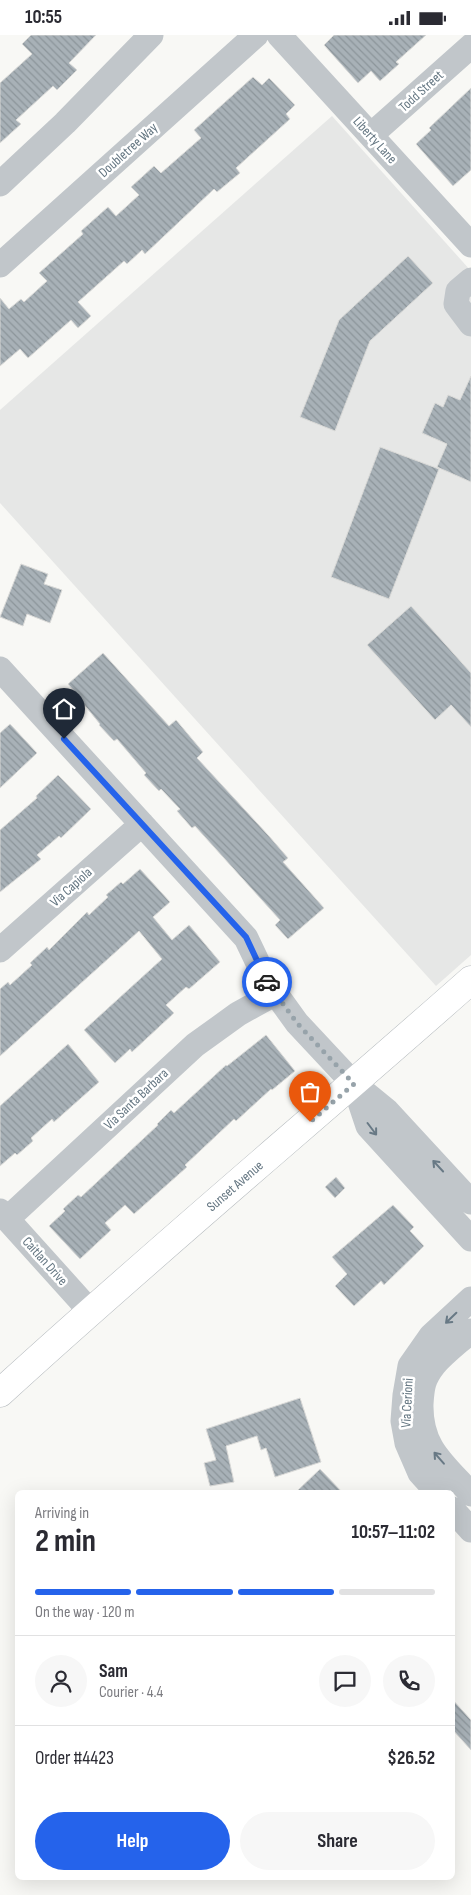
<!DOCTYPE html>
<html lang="en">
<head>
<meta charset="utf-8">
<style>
  :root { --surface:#fff; --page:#f7f7f7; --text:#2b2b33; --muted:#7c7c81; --line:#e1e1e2; --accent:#2563eb }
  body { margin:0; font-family:"Sofia Sans Condensed",sans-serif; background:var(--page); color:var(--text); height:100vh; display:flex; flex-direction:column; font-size:19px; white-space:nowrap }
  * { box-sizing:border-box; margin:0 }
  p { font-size:16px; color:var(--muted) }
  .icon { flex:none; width:28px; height:28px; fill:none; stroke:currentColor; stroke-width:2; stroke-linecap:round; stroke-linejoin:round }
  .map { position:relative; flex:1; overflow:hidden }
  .sheet { position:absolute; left:15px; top:1455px; width:440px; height:390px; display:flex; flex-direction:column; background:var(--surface); border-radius:8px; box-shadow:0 5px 20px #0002 }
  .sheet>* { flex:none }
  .pin { position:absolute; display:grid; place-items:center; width:42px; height:42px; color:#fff; margin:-51px -21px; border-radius:50% 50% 50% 0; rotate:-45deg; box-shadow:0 0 5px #0007 }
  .pin .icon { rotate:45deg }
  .courier { position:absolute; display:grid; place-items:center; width:50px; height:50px; margin:-25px; border:4px solid #2563eb; border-radius:50%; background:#fff; color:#222; box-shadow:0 1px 6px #0007 }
  .headline em { font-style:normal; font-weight:700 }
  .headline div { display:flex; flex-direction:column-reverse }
  .headline { display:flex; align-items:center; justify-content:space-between; height:85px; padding:0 20px }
  h1 { font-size:32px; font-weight:700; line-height:38px }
  .bar { display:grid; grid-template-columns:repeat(4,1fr); gap:8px 5px; align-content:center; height:60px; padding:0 20px }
  .bar i { height:6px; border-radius:4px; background:var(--line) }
  .bar .on { background:var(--accent) }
  .bar p { grid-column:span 4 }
  .line { display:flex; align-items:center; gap:12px; padding:0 20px; border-top:1px solid var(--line) }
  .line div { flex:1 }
  .round { display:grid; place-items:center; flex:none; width:52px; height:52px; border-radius:26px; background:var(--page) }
  .action { display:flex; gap:10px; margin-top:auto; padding:10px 20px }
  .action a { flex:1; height:58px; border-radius:30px; background:var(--accent); color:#fff; font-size:20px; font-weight:700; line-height:58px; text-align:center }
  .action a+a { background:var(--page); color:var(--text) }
  .status { display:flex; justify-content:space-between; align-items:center; height:35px; padding:0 25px; background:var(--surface); direction:ltr }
  .status svg { height:14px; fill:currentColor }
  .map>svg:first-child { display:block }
  .built { fill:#e6e7e6 }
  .building { fill:url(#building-back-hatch); stroke:#dadad8 }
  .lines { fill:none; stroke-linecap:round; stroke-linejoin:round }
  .major-casing { stroke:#b5babe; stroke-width:29 }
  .minor { stroke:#c1c6ca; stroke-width:25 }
  .major { stroke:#fff; stroke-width:28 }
  .oneway { stroke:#687985 }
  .done { stroke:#97a3aa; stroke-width:5; stroke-dasharray:0 9 }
  .route { stroke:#2563eb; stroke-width:6 }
  .labels { text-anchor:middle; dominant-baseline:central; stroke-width:5; stroke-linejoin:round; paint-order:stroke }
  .street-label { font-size:14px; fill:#637581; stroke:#fff }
</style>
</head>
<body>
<div class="status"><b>10:55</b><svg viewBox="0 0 49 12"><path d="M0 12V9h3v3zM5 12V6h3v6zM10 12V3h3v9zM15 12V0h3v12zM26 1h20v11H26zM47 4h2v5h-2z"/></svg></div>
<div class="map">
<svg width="471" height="1860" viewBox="0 0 471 1860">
  <defs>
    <pattern id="building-back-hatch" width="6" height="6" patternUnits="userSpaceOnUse" patternTransform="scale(1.25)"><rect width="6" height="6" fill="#a8b1b7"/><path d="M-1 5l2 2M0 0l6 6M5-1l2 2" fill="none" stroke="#8c959a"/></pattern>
  </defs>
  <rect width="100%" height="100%" fill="#f8f8f5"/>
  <!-- built -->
  <path class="built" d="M332,81l139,155v684l-35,31 -436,-483v-93z"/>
  <!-- building -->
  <path class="building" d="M31,0h65l-27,28 8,7 -20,20 -4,-4 -37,34 5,4 -21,19v-60l32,-29 -10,-10z
    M334,0h92l-30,27 3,2 -19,17 -9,-10 -13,12 -34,-38z
    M253,42l9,8 7,-7 26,27 -9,9 4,5 -54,49 4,5 -23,19 -3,-3 -69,65 -3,-4 -15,14 -3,-3 -46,41 13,14 -13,12 -7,-8 -43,38 -8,-9 -20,17v-68l9,11 12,-10 3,3 23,-21 -8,-8 44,-39 -2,-3 27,-24 8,9 23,-21 -8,-8 23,-21 7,7 40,-35 -7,-8z
    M471,53v82l-18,16 -37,-42 15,-14 -2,-2z
    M408,221l25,27 -63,58 -35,90 -35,-14 39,-97z
    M471,341v106l-34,-15 10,-23 -25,-11 13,-30 8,4 5,-12 12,5z
    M380,412l59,22 -50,130 -58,-22z
    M21,529l27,10 -4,10 18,6 -12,33 -23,-9 -4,12 -23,-9z
    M411,571l60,67v54l-20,-22 -16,15 -68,-75z
    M103,618l66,73 7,-6 27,32 -6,6 71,77 20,23 -5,4 41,46 -36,31 -13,-14 5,-5 -85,-94 -3,2 -15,-17 3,-2 -19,-20 -2,2 -15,-16 2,-2 -29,-34 -3,2 -15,-16 1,-1 -18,-22 1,-1 -15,-17z
    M10,689l27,29 -37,35v-55z
    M58,740l33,34 -30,29 -2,-2 -22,19 4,4 -41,33v-62l37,-32 -1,-2z
    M140,834l30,33 -17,15 19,23 17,-15 31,37 -31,27 -3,-2 -20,18 8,8 -42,39 -2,-3 -15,14 -31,-33 78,-71 -23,-28 -139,125v-67l8,-7 2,3 22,-20 -2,-2 17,-16 2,3 38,-38 2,3 19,-18 -2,-2 15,-13 2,2z
    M266,1000l29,36 -23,19 -1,-1 -35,32 -2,-2 -49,46 2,2 -53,47 -9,-9 -20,18 6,7 -31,29 -31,-33 16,-15 -2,-2 15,-14 3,2 77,-72 -1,-1 14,-14 3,3 52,-48 1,1z
    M68,1009l31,38 -45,40 -2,-3 -21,19 2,3 -16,14 -2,-2 -15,13v-60z
    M336,1142l9,11 -10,10 -10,-11z
    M393,1170l21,22 -4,4 14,15 -40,39 -3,-4 -27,25 -19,-20 12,-12 -15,-17z
    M300,1363l21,64 -46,15 -9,-29 -5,2 -4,-14 -31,10 8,36 -24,4 -6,-23 12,-3 -10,-31z
    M320,1434l23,24h-48z
    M452,1664l19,21v30l-19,-21z"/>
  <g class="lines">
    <!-- major casing -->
    <g class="major-casing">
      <path id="major" d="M0,1358c154,-141 314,-274 471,-413"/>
    </g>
    <!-- minor -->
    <path class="minor" d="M279,0l192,210
      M371,100l100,-89
      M0,149l65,-61 86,-88
      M0,230l256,-230
      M471,245l-13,11 -2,13 15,20
      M0,634l246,269 20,42 31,43 57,61 33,27 84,91
      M0,915l142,-126
      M354,1049l14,42 103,113
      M0,1176l90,100
      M7,1184l188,-174 43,-31 38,-21
      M471,1296c-12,11 -27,22 -37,34 -11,14 -12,22 -13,39 -1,44 23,60 50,90
      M438,1458l-18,-20 -13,-30 -4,-22 2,-26 5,-29 21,-30 40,-37
      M452,1474l19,21"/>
    <!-- major -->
    <use href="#major" class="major"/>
  </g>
  <!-- one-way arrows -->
  <defs><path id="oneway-shaft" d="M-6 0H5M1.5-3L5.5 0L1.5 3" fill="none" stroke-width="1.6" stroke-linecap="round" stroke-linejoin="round" transform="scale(1.25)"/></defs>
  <g class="oneway">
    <use href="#oneway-shaft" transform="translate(372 1094) rotate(53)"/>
    <use href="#oneway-shaft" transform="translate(438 1131) rotate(-133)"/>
    <use href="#oneway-shaft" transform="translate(451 1283) rotate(136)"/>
    <use href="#oneway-shaft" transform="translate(439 1423) rotate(-131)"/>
  </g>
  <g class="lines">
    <!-- done -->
    <path class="done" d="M267,947l30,41 57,61 -44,38"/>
    <!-- route -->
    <path class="route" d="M64,704l182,198 21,45"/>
  </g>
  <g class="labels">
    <!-- street labels -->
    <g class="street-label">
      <text transform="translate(421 56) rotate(-42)">Todd Street</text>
      <text transform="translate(375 105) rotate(48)">Liberty Lane</text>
      <text transform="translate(128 115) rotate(-42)">Doubletree Way</text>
      <text transform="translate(71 852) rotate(-42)">Via Capiola</text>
      <text transform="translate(136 1064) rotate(-43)">Via Santa Barbara</text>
      <text transform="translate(235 1151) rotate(-41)">Sunset Avenue</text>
      <text transform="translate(45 1226) rotate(48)">Caitlan Drive</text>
      <text transform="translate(407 1368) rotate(-87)">Via Cerioni</text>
    </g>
  </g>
</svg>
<div class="pin" style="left:310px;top:1087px;background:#ea580c"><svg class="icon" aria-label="bag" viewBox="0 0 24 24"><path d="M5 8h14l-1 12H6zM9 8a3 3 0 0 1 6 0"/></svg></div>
<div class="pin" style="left:64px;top:704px;background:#1f2937"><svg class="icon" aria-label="home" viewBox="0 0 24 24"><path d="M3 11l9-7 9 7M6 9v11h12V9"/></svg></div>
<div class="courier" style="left:267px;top:947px"><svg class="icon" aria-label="car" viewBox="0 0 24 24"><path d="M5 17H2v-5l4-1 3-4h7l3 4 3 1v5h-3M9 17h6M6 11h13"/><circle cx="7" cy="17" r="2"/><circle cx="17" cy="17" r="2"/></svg></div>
<section class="sheet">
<div class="headline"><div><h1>2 min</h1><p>Arriving in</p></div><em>10:57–11:02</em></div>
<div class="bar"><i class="on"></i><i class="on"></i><i class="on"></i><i></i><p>On the way · 120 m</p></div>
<div class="line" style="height:90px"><a class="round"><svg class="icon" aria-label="person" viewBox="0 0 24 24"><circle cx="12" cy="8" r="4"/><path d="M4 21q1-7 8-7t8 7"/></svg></a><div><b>Sam</b><p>Courier · 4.4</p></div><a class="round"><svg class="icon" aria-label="chat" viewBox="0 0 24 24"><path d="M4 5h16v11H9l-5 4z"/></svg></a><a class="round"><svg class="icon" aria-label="phone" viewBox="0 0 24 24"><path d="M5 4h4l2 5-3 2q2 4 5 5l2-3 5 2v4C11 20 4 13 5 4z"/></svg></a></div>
<div class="line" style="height:65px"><div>Order #4423</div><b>$26.52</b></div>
<div class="action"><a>Help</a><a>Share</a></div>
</section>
</div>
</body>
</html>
